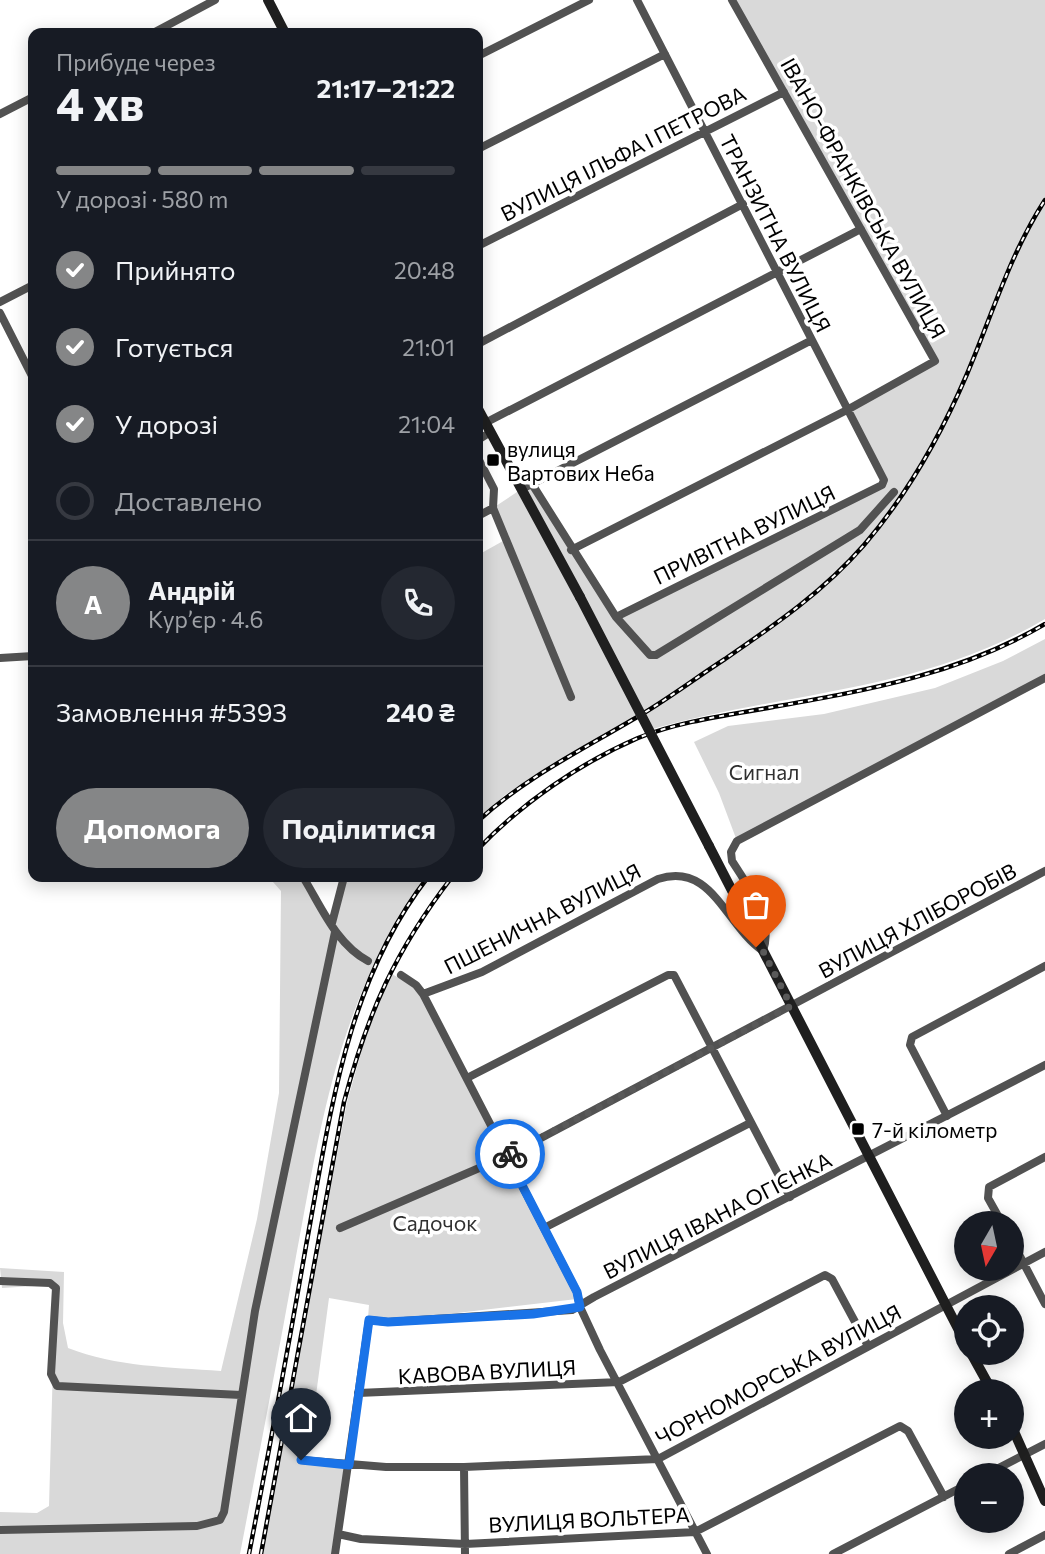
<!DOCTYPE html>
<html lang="uk">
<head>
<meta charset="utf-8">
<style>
  :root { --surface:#171b24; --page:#242831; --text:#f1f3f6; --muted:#9ea1a6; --line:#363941; --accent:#858687 }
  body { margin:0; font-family:Commissioner,sans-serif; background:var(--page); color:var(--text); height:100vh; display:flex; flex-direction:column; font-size:26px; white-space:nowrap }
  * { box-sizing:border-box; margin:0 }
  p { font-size:23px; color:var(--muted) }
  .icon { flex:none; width:38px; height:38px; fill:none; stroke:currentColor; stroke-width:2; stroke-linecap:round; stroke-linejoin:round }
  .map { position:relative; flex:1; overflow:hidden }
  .drawer { position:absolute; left:28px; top:28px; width:455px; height:854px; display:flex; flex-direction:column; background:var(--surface); border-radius:14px; box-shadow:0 4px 18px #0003 }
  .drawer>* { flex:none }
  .needle { width:46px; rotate:189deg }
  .tools { position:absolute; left:954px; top:1211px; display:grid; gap:14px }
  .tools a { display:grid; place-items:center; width:70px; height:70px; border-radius:50%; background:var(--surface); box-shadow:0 4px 18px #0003; font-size:35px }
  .pin { position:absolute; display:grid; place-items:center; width:60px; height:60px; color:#fff; margin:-72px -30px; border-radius:50% 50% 50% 0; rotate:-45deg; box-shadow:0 0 7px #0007 }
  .pin .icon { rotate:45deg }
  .courier { position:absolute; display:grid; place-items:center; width:70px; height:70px; margin:-35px; border:5px solid #1a73e8; border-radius:50%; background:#fff; color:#222; box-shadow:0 2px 9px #0007 }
  .head em { font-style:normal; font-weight:700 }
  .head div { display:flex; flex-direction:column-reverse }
  .head { display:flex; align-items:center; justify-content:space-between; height:119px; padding:0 28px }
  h1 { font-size:46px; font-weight:700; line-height:52px }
  .bar { display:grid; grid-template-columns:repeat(4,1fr); gap:10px 7px; align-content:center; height:84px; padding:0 28px }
  .bar i { height:9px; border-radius:5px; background:var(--line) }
  .bar .on { background:var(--accent) }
  .bar p { grid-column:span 4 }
  .line { display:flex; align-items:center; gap:18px; padding:0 28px; border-top:2px solid var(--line) }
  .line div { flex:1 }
  .round { display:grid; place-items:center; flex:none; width:74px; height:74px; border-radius:37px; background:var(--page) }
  ol { padding:0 28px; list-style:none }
  li { display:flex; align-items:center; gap:21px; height:77px }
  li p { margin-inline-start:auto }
  li .icon { padding:7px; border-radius:50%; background:var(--accent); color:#fff; stroke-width:4 }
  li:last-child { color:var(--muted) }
  li i { width:38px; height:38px; border:4px solid var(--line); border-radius:50% }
  .button { display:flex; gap:14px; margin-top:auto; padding:14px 28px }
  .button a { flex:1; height:80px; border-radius:42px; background:var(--accent); color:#fff; font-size:28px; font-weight:700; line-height:80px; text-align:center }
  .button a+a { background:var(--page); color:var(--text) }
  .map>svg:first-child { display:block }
  .green { fill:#d9d9d9 }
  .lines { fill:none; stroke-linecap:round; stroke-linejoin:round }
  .street { stroke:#525252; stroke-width:8 }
  .secondary { stroke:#1f1f1f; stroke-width:10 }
  .rail-casing { stroke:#000; stroke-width:4.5 }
  .rail { stroke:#fff; stroke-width:2; stroke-dasharray:5; stroke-linecap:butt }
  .secondary-bridge { stroke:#1f1f1f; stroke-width:10 }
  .done { stroke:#595959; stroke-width:7; stroke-dasharray:0 12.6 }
  .route { stroke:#1a73e8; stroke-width:9 }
  .poi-dot { fill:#000; stroke:#fff; stroke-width:2.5 }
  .labels { text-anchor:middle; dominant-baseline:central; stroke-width:7; stroke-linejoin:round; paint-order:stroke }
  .street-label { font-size:21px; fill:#000; stroke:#fff }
  .poi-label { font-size:21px; fill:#000; stroke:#fff; text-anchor:start }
  .park-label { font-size:21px; fill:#303030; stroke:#fff }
</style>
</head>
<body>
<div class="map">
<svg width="1045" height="1554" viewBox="0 0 1045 1554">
  <rect width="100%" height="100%" fill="#fff"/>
  <!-- green -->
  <path class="green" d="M733,0h312v619c-125,74 -260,72 -396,111l-8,-15 -101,57 -35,23 -27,26v-266l25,-14 -10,-33 27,-18h16l80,127 268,-137 -37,-70 88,-49z
    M1045,639v39l-308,163 -18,-48 -25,-51 34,-16 96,-12 111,-26 68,-27z
    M250,877h53l29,46 12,-46h84c-91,117 -108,254 -135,396 -17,94 -35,187 -53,281h-240v-42l37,1 12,-7 6,-213 -5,-8 -48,3 -2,-20 64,4 -1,51 5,25c48,19 101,19 153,23l36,-152 22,-126 2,-202 -8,-9z
    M392,974l22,13 8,10 155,302 -188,22 -21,-3 1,-13 -40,-7 -19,142 -8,22 45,5 -15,87h-71l86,-452 26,-91z"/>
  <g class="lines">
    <!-- street -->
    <path class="street" d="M153,33l62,-33
      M478,56l111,-56
      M0,114l33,-17
      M478,149l187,-95
      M478,246l306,-154
      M0,302l33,-17
      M0,313l33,65
      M478,344l265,-140
      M485,423l376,-194
      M478,440l11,-7
      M478,458l16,31 -1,19 -15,8
      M532,484l84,133 34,38h6l204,-125 34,-38
      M528,486l284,-146
      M493,508l78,189
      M571,550l276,-140 88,-49 -203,-361
      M616,617l266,-132 2,-5 -247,-480
      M0,658l33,-2
      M303,877c18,29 33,67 65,84
      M332,923l12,-46
      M401,975l15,10 7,9 154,298 3,15 20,43 107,204
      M423,994l59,-22 176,-93c54,-18 67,46 105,72 11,-30 -15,-65 -31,-90l-1,-9 6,-11 308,-163
      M467,1078l201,-103h6l116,222
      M947,1116l-37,-71 2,-8 133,-71
      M1002,1223l-14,-25 1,-11 56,-30
      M340,1228l167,-72 538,-285
      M544,1228l206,-105
      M1012,1241l33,63
      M0,1281l50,2 6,5 -5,86 6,12 184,9
      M358,1393l261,-11 206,-107 7,4 36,67
      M301,1460l85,7h78l194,-8 387,-207
      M464,1467l1,87
      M985,1475l60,-31
      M0,1530l197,-4 23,-6 4,-8 31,-201 80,-379
      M338,1534l23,5 104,5 230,-12 205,-106 8,5 36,66
      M335,1554l34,-234 19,2 184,-12 22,-13 451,-232
      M833,1554l133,-69
      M1009,1554l36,-19"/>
    <!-- secondary -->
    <path class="secondary" d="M268,0l17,33
      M478,409l102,188
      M709,846l257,498
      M971,1353l21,38
      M1012,1427l33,74"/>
    <!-- rail casing -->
    <g class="rail-casing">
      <path id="rail" d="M478,821c47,-43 100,-69 154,-101 32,-18 62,-41 93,-61 51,-35 98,-67 139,-114 43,-50 77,-110 103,-171 25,-59 43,-120 78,-174
        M478,849c44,-46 102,-86 160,-111 42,-17 91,-23 135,-31 95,-17 187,-33 272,-83
        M249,1554c20,-103 39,-205 57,-308 24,-129 39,-262 122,-369
        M261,1554l83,-452c24,-90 51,-151 108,-225"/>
    </g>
    <!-- rail -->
    <use href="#rail" class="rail"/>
    <!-- secondary-bridge -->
    <path class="secondary-bridge" d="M580,597l129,249"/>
  </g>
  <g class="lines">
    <!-- done -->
    <path class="done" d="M510,1154l281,-148 -28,-55 -7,-4"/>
    <!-- route -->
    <path class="route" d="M301,1460l48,5 20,-145 19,2 145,-8 47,-7 -3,-15 -70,-136 3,-2"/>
  </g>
  <!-- markers -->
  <g class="poi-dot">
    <rect x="486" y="453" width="14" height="14" rx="3.5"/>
    <rect x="851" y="1122" width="14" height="14" rx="3.5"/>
  </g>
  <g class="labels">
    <!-- street labels -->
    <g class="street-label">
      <text transform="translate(623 153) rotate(-27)">ВУЛИЦЯ ІЛЬФА І ПЕТРОВА</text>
      <text transform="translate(864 198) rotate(61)">ІВАНО-ФРАНКІВСЬКА ВУЛИЦЯ</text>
      <text transform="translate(776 233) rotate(63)">ТРАНЗИТНА ВУЛИЦЯ</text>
      <text transform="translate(744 534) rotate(-26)">ПРИВІТНА ВУЛИЦЯ</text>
      <text transform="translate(542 918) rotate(-27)">ПШЕНИЧНА ВУЛИЦЯ</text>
      <text transform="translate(917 920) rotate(-28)">ВУЛИЦЯ ХЛІБОРОБІВ</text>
      <text transform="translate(717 1215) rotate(-27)">ВУЛИЦЯ ІВАНА ОГІЄНКА</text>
      <text transform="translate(487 1371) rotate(-3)">КАВОВА ВУЛИЦЯ</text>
      <text transform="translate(778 1374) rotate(-28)">ЧОРНОМОРСЬКА ВУЛИЦЯ</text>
      <text transform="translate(589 1519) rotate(-3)">ВУЛИЦЯ ВОЛЬТЕРА</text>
    </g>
    <!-- poi labels -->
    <g class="poi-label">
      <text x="507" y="448">вулиця<tspan x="507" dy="24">Вартових Неба</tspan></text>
      <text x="872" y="1129">7-й кілометр</text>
    </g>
    <!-- park labels -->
    <g class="park-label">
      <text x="764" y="771">Сигнал</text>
      <text x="435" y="1222">Садочок</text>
    </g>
  </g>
</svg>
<div class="tools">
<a><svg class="needle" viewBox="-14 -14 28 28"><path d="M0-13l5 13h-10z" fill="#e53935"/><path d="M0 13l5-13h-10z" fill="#9ea1a6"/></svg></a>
<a><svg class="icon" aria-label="locate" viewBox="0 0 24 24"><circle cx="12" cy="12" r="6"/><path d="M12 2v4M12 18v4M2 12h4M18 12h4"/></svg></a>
<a>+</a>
<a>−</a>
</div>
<div class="pin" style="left:756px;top:947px;background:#ea580c"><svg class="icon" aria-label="bag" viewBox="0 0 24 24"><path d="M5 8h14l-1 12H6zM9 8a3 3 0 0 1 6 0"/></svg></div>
<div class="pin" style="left:301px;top:1460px;background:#1f2937"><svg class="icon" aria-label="home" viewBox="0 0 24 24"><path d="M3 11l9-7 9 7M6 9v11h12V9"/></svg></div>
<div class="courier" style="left:510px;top:1154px"><svg class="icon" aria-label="bike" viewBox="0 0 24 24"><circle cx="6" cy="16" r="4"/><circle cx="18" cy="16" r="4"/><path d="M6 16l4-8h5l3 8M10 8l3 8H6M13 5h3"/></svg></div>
<section class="drawer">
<div class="head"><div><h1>4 хв</h1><p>Прибуде через</p></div><em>21:17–21:22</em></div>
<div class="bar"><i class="on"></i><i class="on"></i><i class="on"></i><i></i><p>У дорозі · 580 m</p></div>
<ol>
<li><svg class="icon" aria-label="check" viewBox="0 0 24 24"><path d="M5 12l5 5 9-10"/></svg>Прийнято<p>20:48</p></li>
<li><svg class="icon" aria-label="check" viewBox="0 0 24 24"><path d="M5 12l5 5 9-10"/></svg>Готується<p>21:01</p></li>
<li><svg class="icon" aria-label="check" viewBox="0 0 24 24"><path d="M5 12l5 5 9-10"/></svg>У дорозі<p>21:04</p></li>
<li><i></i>Доставлено</li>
</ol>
<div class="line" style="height:126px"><b class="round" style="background:var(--accent);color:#fff">А</b><div><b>Андрій</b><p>Кур’єр · 4.6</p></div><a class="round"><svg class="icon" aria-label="phone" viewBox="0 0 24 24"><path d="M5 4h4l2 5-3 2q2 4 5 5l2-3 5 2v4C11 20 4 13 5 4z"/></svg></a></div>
<div class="line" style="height:91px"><div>Замовлення #5393</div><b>240 ₴</b></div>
<div class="button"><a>Допомога</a><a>Поділитися</a></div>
</section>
</div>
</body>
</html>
